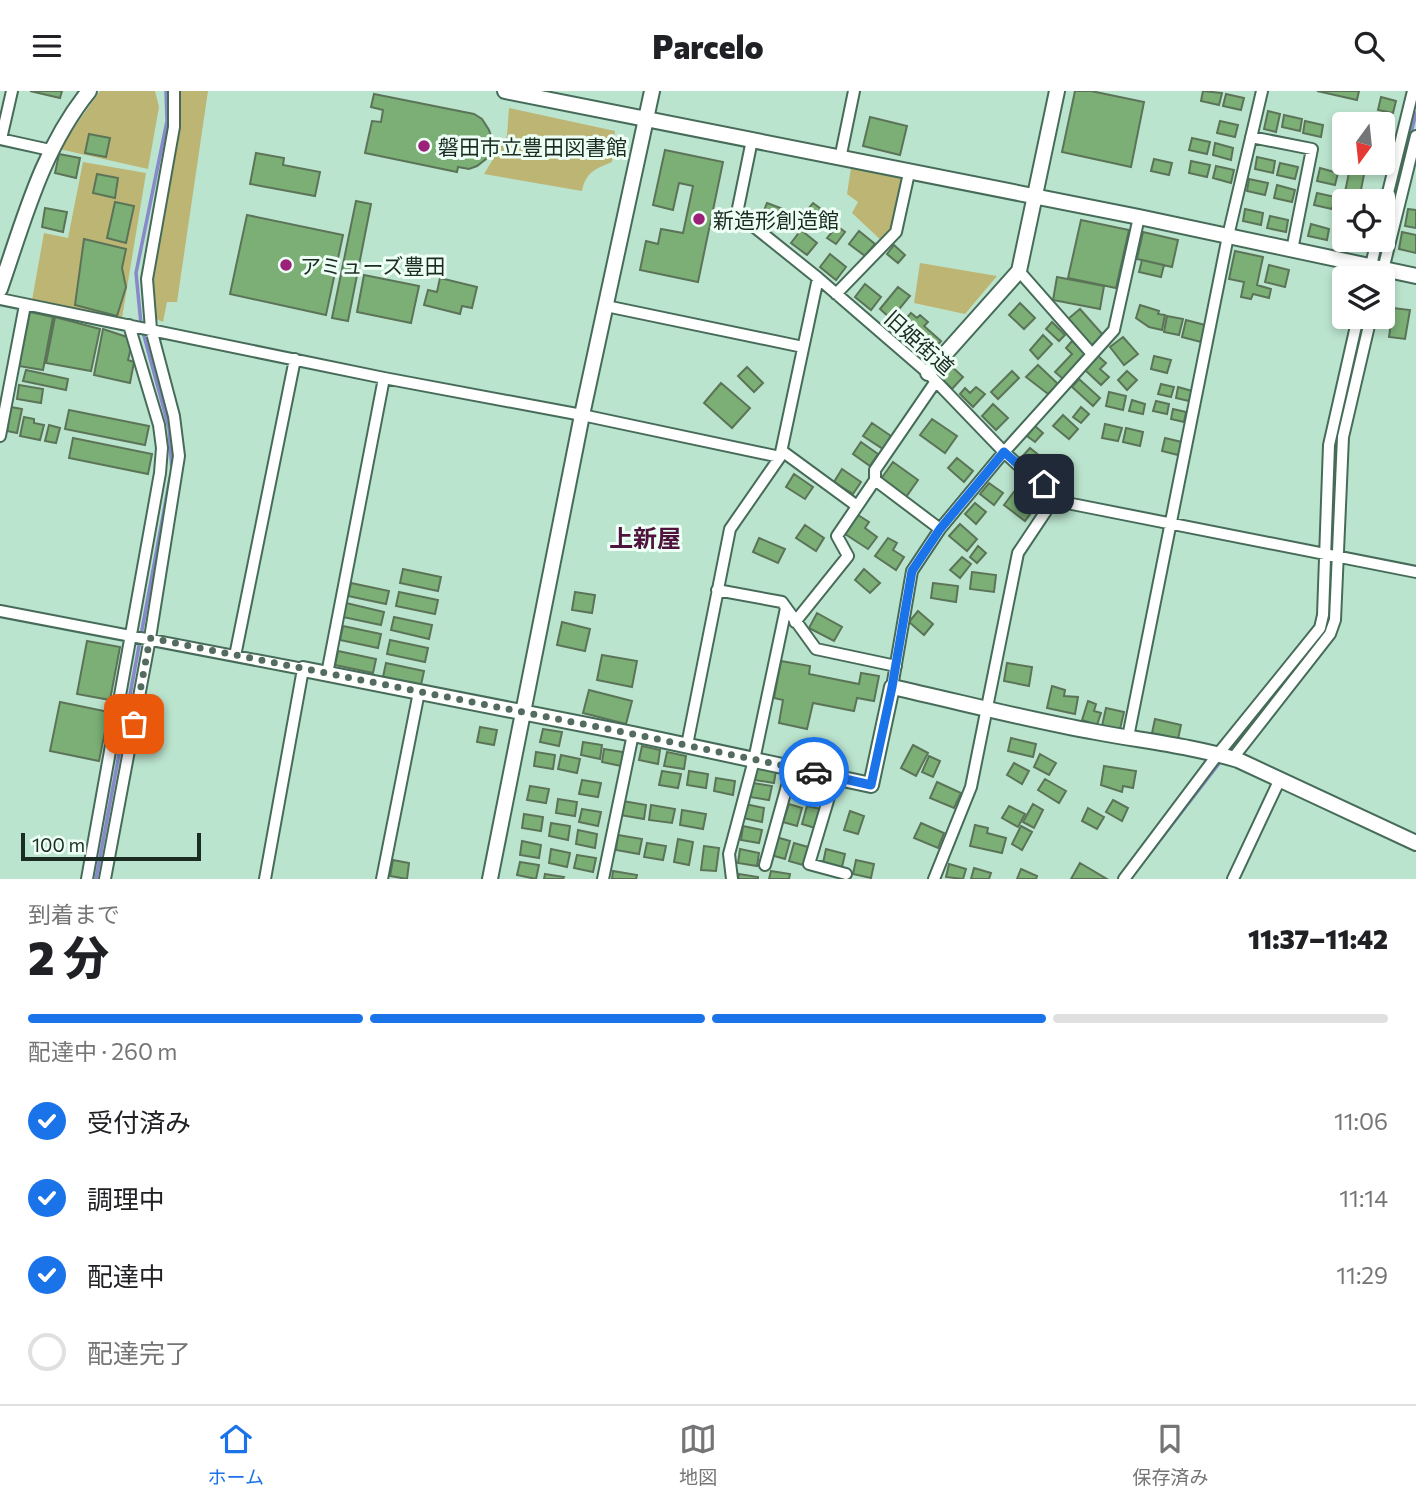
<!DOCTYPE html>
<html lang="ja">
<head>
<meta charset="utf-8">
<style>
  :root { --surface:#fff; --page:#f2f2f2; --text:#202124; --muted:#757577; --line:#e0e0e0; --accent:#1a73e8 }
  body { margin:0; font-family:Commissioner,"Noto Sans JP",sans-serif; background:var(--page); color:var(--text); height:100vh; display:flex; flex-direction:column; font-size:26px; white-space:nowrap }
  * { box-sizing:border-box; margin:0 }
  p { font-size:23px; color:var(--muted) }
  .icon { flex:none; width:38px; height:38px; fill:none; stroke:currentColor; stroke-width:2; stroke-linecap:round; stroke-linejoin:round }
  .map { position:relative; height:788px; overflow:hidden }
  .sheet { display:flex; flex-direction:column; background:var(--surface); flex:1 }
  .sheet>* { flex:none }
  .needle { width:46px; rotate:195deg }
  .controls { position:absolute; left:1332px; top:21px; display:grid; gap:14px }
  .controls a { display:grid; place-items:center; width:63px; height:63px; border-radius:7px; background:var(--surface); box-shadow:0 4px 10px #0003; font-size:35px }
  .scale { position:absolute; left:21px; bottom:18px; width:180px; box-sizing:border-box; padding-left:7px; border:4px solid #1b2c23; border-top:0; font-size:19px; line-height:24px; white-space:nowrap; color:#1b2c23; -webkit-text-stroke:5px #eefff5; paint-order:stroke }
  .pin { position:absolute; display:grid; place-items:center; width:60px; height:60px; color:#fff; margin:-30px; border-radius:14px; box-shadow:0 4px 10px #0006 }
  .courier { position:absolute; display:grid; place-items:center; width:70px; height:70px; margin:-35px; border:5px solid #1a73e8; border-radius:50%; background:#fff; color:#222; box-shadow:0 2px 9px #0007 }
  .summary em { font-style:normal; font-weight:800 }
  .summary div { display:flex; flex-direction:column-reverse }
  .summary { display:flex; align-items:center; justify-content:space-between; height:119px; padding:0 28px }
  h1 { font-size:46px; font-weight:800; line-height:52px }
  .bar { display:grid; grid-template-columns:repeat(4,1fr); gap:10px 7px; align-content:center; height:84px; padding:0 28px }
  .bar i { height:9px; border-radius:5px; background:var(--line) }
  .bar .active { background:var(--accent) }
  .bar p { grid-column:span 4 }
  ol { padding:0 28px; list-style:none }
  li { display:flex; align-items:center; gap:21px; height:77px }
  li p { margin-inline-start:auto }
  li .icon { padding:7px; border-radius:50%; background:var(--accent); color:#fff; stroke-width:4 }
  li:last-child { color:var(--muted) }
  li i { width:38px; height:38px; border:4px solid var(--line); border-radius:50% }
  header { display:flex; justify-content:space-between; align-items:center; height:91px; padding:0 28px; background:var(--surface); font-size:32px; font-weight:800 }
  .menu { display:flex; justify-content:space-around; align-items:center; height:98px; border-top:2px solid var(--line); background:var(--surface); font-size:19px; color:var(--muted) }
  .menu a { display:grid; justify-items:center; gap:4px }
  .menu .active { color:var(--accent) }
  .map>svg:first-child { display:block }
  .green { fill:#bdb574 }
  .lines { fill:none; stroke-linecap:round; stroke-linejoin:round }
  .stream { stroke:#8789ca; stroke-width:3.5 }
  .building { fill:#7caf76; stroke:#5b7458; stroke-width:2 }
  .minor-casing { stroke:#466c59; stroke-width:14 }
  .tertiary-casing { stroke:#466c59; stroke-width:18 }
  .minor { stroke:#fff; stroke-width:10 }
  .tertiary { stroke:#fff; stroke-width:14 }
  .done { stroke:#536c5f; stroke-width:7; stroke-dasharray:0 12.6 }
  .route { stroke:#1a73e8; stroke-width:9 }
  .poi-dot { fill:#9b2179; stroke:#eefff5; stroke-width:2.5 }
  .labels { text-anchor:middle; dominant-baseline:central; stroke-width:6; stroke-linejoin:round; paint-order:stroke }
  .poi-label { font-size:21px; fill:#1b2c23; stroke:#eefff5; text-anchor:start }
  .street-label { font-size:21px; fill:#1b2c23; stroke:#eefff5 }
  .quarter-label { font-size:24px; font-weight:bold; fill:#4e143d; stroke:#eefff5 }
</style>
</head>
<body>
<header><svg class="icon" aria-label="menu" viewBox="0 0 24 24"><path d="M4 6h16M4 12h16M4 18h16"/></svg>Parcelo<svg class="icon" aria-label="search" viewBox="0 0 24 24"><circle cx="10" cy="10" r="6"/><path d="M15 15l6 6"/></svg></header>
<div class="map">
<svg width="1416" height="788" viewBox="0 0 1416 788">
  <rect width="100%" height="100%" fill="#bbe4ce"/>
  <!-- green -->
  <path class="green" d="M100,0h55l4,16 -11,62 -89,-20z
    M176,0h32l-31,211h-10l-4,20 -13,-6 -2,-41z
    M509,17l106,23 -3,31c-17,7 -26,10 -30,29l-98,-17 23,-38z
    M83,71l63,11 -25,151 -90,-18 13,-73 24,5z
    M851,77l57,10 -12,54 -11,12 -33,-31 6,-11 -11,-8z
    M920,172l77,13 -32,38 -51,-11z"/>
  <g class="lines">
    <!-- stream -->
    <path class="stream" d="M1378,172l38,-150
      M141,233l-5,-51 31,-152 -1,-30
      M143,241l26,96 3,43
      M1321,548l6,-13 3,-21 5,-150 3,-25 27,-113
      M1229,662l26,-32
      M1147,766l74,-96
      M96,788l74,-401"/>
  </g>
  <!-- building -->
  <path class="building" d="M30,0h32l-2,7z
    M1075,0h16l53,11 -13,65 -69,-15z
    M1203,0l19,2 -3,12 -18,-4z
    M1317,0h42l-2,9z
    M374,3l100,20 8,5 7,11 3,9v11l-6,9 -9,7 -8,3 -11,-2 -1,5 -92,-19 7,-32 9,1 2,-12 -12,-3z
    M1226,3l18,4 -3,12 -18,-4z
    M1381,6l15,4 -3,12 -15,-3z
    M1268,20l12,3 -4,18 -12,-3z
    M1284,24l18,4 -2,12 -18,-4z
    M870,26l37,9 -7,29 -37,-9z
    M1220,30l18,4 -3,12 -18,-4z
    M1305,30l18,4 -2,12 -18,-4z
    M1382,36l7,2 -3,13h-4z
    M89,43l21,4 -4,19 -21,-4z
    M1192,47l18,4 -3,12 -18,-4z
    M1215,52l18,5 -2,12 -18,-5z
    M665,59l58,12 -25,120 -58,-12 6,-29 12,3 3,-15 22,4 10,-47 -14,-3 -6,27 -20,-5z
    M256,62l28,5 -1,7 37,7 -5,24 -65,-12z
    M59,63l21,4 -4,20 -21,-5z
    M1257,66l18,4 -2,12 -18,-4z
    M1154,68l18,4 -3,12 -18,-4z
    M1191,70l19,4 -3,12 -18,-4z
    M1280,72l18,4 -3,12 -18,-4z
    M1351,72l15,1 -6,31 -15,-3z
    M1216,75l18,4 -3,13 -18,-5z
    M1320,77l18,5 -3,12 -18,-4z
    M97,83l21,4 -3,20 -22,-5z
    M1249,88l19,4 -3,12 -18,-4z
    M1277,94l18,5 -3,12 -18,-4z
    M1317,102l18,4 -3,12 -18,-4z
    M1343,108l10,2h-9v13l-5,-1z
    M356,110l15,3 -23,117 -16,-3z
    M115,111l19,4 -8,37 -19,-5z
    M767,112l19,7 -6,15 -19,-7z
    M813,112l8,6 -9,12 -9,-6z
    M45,117l22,4 -4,20 -21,-5z
    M1245,118l18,4 -2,12 -18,-4z
    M1408,118l8,1v18l-11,-2z
    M247,124l96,20 -17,80 -96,-21z
    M1340,124l4,1v24h8l-1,5 -17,-3z
    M1270,125l18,4 -2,12 -19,-4z
    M1081,129l48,10 -13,58 -48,-10z
    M1311,133l18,5 -2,11 -19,-4z
    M837,135l8,6 -9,12 -9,-6z
    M801,139l16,13 -10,12 -16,-12z
    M859,140l16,13 -10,12 -16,-12z
    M1143,141l35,8 -6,27 -35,-8z
    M1402,141l14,3v18l-17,-4z
    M84,148l42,10 -4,19 4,19 -9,29 -42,-11z
    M894,154l11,10 -7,8 -11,-9z
    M1235,160l28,6 -6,28 14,4 -2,9 -16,-4 -2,5 -10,-2 3,-15 -15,-3z
    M830,163l16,13 -10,13 -16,-13z
    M1142,169l22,5 -3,12 -22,-5z
    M1269,174l20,5 -4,17 -20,-5z
    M364,184l55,11 -8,37 -54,-11z
    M1057,186l47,9 -4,23 -47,-9z
    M440,187l37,9 -5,21 -10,-2 -2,8 -36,-9 4,-15 9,2z
    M865,193l16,13 -10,13 -16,-13z
    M898,196l12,9 -19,23 -11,-10z
    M1020,212l15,15 -11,11 -15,-14z
    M1140,214l19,6 -1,3 7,1 -3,15 -13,-3 -13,-9z
    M1393,217l17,2 -5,29 -16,-2z
    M1080,218l23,26 -12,11 -23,-27z
    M30,221l23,5 -10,53 -24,-4z
    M911,222l6,5 3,-3 8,7 -4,4 17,15 -14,17 -31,-28z
    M1167,225l16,3 -4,16 -15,-3z
    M55,226l45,12 -9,42 -45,-8z
    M1186,229l19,5 -4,17 -19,-5z
    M1052,231l13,13 -6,6 -13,-12z
    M103,238l30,10 -5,21 6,2 -4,21 -36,-8z
    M1043,244l9,9 -14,15 -8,-9z
    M1123,246l15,17 -14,11 -14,-18z
    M1072,250l15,14 -24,24 -8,-7 17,-18 -6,-6z
    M1098,265l8,7 -6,6 9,8 -8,8 -16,-15z
    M1154,265l17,4 -4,13 -16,-4z
    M948,272l15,14 -11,12 -15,-15z
    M1038,274l20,19 -10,10 -22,-17z
    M747,276l16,16 -9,9 -16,-16z
    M26,279l42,9 -2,11 -43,-9z
    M1012,280l7,7 -21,21 -7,-7z
    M1127,280l10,9 -10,10 -9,-10z
    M1079,288l21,19 -7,8 -21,-19z
    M721,292l29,25 -18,20 -28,-25z
    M1161,293l13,3 -3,10 -13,-3z
    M19,294l24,4 -2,14 -24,-4z
    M976,296l9,7 -12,13 -13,-13 5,-6 5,5z
    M1178,296l14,4 -3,10 -13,-3z
    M1109,301l17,4 -3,14 -17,-4z
    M1132,309l13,4 -2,10 -14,-3z
    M1156,310l13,3 -2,10 -14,-3z
    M993,313l15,14 -12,12 -14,-14z
    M11,316l11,2 -5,24 -10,-2z
    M1081,316l8,7 -8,9 -8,-6z
    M1173,318l13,3 -2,10 -13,-3z
    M69,319l80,16 -4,19 -80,-16z
    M1063,324l15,14 -9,10 -16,-13z
    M24,326l10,2v4l10,2 -4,15 -20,-4z
    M932,328l25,17 -12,17 -25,-18z
    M872,332l19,13 -8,13 -20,-13z
    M1105,333l17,4 -4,13 -16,-3z
    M49,334l11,3 -4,15 -11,-2z
    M1035,335l8,7 -8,9 -8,-6z
    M1126,337l17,4 -3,14 -17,-4z
    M73,347l79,16 -4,20 -79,-16z
    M1165,347l17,4 -4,13 -16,-4z
    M861,351l17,12 -8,12 -17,-12z
    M1030,357l16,13 -9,11 -16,-14z
    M957,367l16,13 -9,11 -16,-14z
    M893,371l25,18 -12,17 -25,-18z
    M842,378l19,13 -8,12 -19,-12z
    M794,383l19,13 -8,12 -19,-12z
    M989,392l14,10 -9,12 -14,-11z
    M1016,398l13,9 -3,5 8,6 -9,12 -21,-16z
    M975,412l11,9 -10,12 -11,-10z
    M858,424l11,7 -4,6 12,9 -9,12 -23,-15z
    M960,433l17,15 -10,12 -18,-15z
    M805,434l19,13 -8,13 -20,-13z
    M759,447l26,11 -7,14 -25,-11z
    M888,447l9,5 -4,7 11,7 -8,13 -21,-14z
    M978,455l8,7 -9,10 -7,-6z
    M962,466l9,7 -11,14 -10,-8z
    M403,478l38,8 -3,14 -38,-8z
    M864,478l16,14 -10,10 -15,-13z
    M972,481l24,3 -2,17 -24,-3z
    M351,492l38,8 -3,13 -38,-8z
    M933,492l25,3 -2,16 -25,-4z
    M399,501l39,8 -3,14 -39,-8z
    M575,501l20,3 -3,18 -20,-3z
    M346,512l38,9 -3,13 -38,-8z
    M918,520l15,13 -9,11 -15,-13z
    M817,522l25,14 -8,14 -25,-13z
    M394,526l38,8 -3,14 -38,-9z
    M562,531l28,7 -5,22 -28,-6z
    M343,535l38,8 -3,14 -38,-8z
    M390,549l38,8 -3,14 -38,-8z
    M87,550l33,6 -10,53 -33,-6z
    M338,560l38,8 -3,14 -38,-8z
    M602,564l35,6 -5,26 -35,-7z
    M781,570l29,5 -1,8 50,10 2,-11 18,3 -5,25 -17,-3 -3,13 -41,-8 -6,26 -28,-6 4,-23 -9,-2z
    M386,572l38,8 -3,14 -38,-8z
    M1007,572l25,4 -3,19 -25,-5z
    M1052,595l13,4 -1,6 14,1 -3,17 -28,-6z
    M589,599l43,11 -6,23 -43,-11z
    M1088,610l8,3 -2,7 7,2 -4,12 -15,-5z
    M60,611l49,10 -10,49 -49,-10z
    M1106,617l18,4 -4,17 -18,-3z
    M1155,628l26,6 -3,14 -26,-6z
    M480,636l17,3 -3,15 -17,-3z
    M543,638l19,3 -3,14 -19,-4z
    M1011,647l25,6 -3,13 -25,-6z
    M583,651l19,3 -2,14 -19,-4z
    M913,654l15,8 -12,23 -15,-8z
    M642,655l18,4 -2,14 -19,-4z
    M604,658l19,3 -2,14 -19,-4z
    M536,661l19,3 -2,14 -19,-3z
    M667,661l19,4 -2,13 -20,-3z
    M1040,663l16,9 -7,12 -15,-8z
    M561,664l19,4 -3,14 -19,-4z
    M929,665l11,5 -7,16 -11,-5z
    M1014,672l15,8 -7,13 -15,-9z
    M757,675l19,4 -2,13 -19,-3z
    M1104,675l32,5 -3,17 -10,-2 -1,6 -21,-7z
    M662,680l19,3 -3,14 -19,-3z
    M689,680l19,3 -2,14 -19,-3z
    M716,687l19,3 -2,14 -19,-4z
    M1045,688l21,12 -7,12 -21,-13z
    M582,689l19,3 -3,14 -19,-3z
    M937,691l24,11 -7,15 -24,-10z
    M753,692l19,3 -3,14 -19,-3z
    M530,695l19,3 -3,14 -19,-3z
    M558,708l19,3 -2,14 -19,-3z
    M1113,709l15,8 -6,13 -16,-9z
    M623,710l23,4 -2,14 -24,-4z
    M745,713l19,4 -2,14 -19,-4z
    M789,713l13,4 -5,18 -14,-4z
    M1033,713l10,6 -9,18 -11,-6z
    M651,714l24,4 -3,14 -23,-3z
    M807,715l14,3 -6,19 -13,-4z
    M1009,715l16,8 -7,13 -16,-9z
    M1088,717l16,9 -7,12 -15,-8z
    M582,718l19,3 -3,14 -19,-4z
    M682,719l24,4 -3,15 -23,-4z
    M850,720l14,5 -6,18 -14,-4z
    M524,723l19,3 -2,14 -19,-3z
    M551,732l19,3 -2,14 -19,-4z
    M921,732l23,10 -6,15 -24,-10z
    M975,734l13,3 -1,5 19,5 -4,15 -32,-7z
    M743,735l19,4 -3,13 -18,-3z
    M1021,735l11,6 -10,18 -10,-6z
    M578,739l19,4 -2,14 -19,-4z
    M618,744l24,4 -3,15 -23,-4z
    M776,746l14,4 -5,18 -14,-4z
    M678,748l15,3 -4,23 -15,-3z
    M522,750l19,4 -2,13 -19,-3z
    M647,752l19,3 -3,14 -19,-3z
    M794,752l14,4 -5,18 -14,-4z
    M704,755l15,2 -3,23 -15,-1z
    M551,758l19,4 -3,14 -18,-4z
    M740,758l19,4 -2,13 -19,-3z
    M826,758l19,5 -3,13 -19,-4z
    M577,764l19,3 -3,14 -19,-4z
    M393,769l16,3 -2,16 -17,-3z
    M856,769l18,4 -3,14 -18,-4z
    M520,771l19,3 -3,14 -19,-4z
    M1080,772l27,16h-36z
    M949,773l17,5 -3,10 -17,-2z
    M974,777l17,5 -2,6h-18z
    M1021,778l16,7 -1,3h-19z
    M613,780l24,4 -1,4h-24z
    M771,780l19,3 -1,5h-20z
    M545,783l19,3 -1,2h-19z
    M739,783l19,3v2h-20z"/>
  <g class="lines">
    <!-- minor casing -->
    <g class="minor-casing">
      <path id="minor" d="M1251,46l61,12 -20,101
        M0,48l50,11
        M1,48l11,-48
        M752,49l-15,73 81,65 110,95 76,79 25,23 43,29 344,68
        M840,68l14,-68
        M1382,126l31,-126
        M1019,180l73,83
        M1368,187l9,-38
        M1381,187l35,-142
        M836,203l60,-62 13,-59
        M0,208l384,79 198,37 198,42
        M606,215l197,41
        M936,290l-61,89v10l65,49
        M0,345l25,-131
        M782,360l75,55
        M717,499l65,12 34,47 80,17
        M0,520l303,58 -38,210
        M795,531l53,-66 -11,-20 38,-56
        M235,565l60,-297
        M327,583l57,-296
        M892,596l20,-116 28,-42 64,-77 110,-122 25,-113
        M1128,646l100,-501 34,-145
        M687,654l43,-216 50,-72 38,-179
        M1233,667l97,-124 5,-14 8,-183 28,-120
        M835,686l-26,87 37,10
        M765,774l27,-97
        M87,788l73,-406 2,-25 -3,-23 -30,-100
        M105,788l45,-241 29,-182 -5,-40 -23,-87 -4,-50 27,-152v-36
        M382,788l37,-187
        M603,788l30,-145
        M732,788l-3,-25 25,-94 32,-152
        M934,788l37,-92 47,-234 40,-60
        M1124,788l94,-125 102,-126 3,-13 6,-170 29,-128
        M1233,788l47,-100"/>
    </g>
    <!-- tertiary casing -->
    <g class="tertiary-casing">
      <path id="tertiary" d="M505,0l634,126 277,59
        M0,198c24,-69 42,-140 89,-198
        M928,282l91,-102 38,-180
        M303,578l330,65 238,51 21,-98c68,15 136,33 204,45 48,9 96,14 142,28l178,83
        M490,788l92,-464 70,-324"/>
    </g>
    <!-- minor -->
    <use href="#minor" class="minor"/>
    <!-- tertiary -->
    <use href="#tertiary" class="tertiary"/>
  </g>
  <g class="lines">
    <!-- done -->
    <path class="done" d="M134,633l16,-86 483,96 181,38"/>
    <!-- route -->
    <path class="route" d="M814,681l57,13 21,-98 20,-116 28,-42 64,-77 26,23 14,9"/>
  </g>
  <!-- markers -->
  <g class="poi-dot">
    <circle cx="424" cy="55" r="7"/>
    <circle cx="699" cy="128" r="7"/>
    <circle cx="286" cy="174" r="7"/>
  </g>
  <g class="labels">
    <!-- poi labels -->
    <g class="poi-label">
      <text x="438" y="55">磐田市立豊田図書館</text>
      <text x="713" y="128">新造形創造館</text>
      <text x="300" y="174">アミューズ豊田</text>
    </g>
    <!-- street labels -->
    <g class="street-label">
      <text transform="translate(920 251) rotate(42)">旧姫街道</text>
    </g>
    <!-- quarter labels -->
    <g class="quarter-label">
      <text x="645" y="446">上新屋</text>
    </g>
  </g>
</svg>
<div class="controls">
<a><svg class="needle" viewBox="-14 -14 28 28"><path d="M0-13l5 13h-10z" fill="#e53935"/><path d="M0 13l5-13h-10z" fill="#757577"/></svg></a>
<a><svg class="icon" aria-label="locate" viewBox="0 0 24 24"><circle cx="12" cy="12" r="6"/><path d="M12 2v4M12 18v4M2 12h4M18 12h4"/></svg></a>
<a><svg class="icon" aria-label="layers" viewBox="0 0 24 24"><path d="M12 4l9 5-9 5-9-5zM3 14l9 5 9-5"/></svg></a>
</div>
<div class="scale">100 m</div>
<div class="pin" style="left:134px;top:633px;background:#ea580c"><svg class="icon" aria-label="bag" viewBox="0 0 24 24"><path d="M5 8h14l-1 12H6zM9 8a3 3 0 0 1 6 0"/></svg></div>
<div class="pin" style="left:1044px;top:393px;background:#1f2937"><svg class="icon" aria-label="home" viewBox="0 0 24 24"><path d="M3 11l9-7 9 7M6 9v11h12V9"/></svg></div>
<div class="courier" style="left:814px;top:681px"><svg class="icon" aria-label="car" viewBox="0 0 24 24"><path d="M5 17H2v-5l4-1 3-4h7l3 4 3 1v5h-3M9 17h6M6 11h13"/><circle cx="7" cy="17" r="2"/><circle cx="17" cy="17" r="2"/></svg></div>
</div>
<section class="sheet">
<div class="summary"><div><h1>2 分</h1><p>到着まで</p></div><em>11:37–11:42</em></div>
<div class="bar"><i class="active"></i><i class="active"></i><i class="active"></i><i></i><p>配達中 · 260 m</p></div>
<ol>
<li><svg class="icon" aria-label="check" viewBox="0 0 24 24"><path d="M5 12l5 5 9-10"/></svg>受付済み<p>11:06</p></li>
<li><svg class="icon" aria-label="check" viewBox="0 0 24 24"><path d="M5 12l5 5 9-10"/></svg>調理中<p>11:14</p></li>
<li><svg class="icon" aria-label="check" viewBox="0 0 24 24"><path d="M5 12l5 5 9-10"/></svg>配達中<p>11:29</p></li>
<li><i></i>配達完了</li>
</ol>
</section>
<nav class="menu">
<a class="active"><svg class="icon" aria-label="home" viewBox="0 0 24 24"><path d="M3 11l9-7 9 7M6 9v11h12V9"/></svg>ホーム</a>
<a><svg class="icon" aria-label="map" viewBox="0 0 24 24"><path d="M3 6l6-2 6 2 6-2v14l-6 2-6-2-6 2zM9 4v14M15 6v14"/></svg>地図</a>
<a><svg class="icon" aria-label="saved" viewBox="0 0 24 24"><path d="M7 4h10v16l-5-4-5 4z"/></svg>保存済み</a>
</nav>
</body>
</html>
